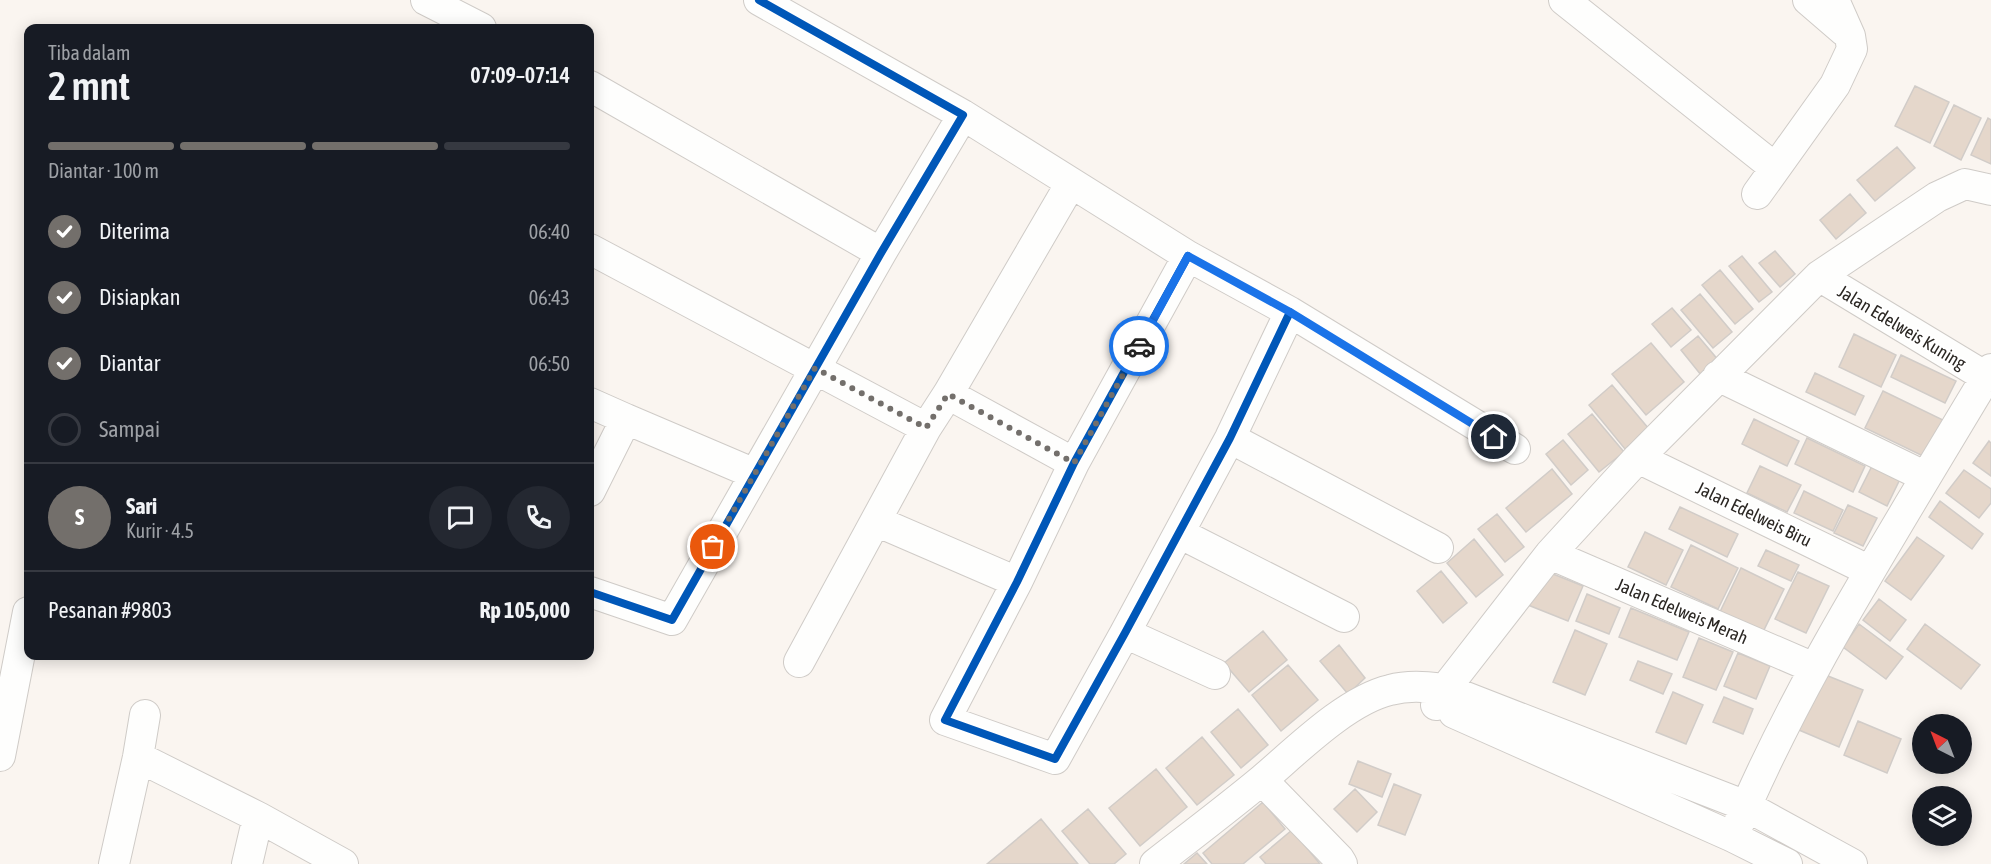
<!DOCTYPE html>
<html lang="id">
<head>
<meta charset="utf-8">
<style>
  :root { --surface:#171b24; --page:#242831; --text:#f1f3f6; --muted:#9ea1a6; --line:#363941; --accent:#736f6b }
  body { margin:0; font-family:"Asap Condensed",sans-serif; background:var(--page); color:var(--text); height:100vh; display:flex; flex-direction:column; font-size:22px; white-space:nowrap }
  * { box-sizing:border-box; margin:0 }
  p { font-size:20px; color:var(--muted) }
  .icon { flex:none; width:33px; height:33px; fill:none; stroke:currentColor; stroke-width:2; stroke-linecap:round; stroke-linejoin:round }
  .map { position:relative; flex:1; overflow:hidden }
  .panel { position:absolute; left:24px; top:24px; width:570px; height:636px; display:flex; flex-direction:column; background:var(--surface); border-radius:12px; box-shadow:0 3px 15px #0003 }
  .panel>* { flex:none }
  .needle { width:39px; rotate:318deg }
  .controls { position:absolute; left:1912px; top:714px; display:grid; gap:12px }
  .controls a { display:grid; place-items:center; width:60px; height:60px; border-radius:50%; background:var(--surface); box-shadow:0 3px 15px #0003; font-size:30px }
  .pin { position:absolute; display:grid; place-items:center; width:51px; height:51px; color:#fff; margin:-26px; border:3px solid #fff; border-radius:50%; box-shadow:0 2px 6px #0007 }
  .courier { position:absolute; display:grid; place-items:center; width:60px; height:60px; margin:-30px; border:4px solid #1a73e8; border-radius:50%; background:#fff; color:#222; box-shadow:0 2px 8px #0007 }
  .head em { font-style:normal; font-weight:600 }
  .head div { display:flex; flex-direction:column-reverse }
  .head { display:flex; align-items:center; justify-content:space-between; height:102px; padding:0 24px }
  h1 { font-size:39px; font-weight:600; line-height:45px }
  .bar { display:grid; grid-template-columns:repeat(4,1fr); gap:9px 6px; align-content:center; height:72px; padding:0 24px }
  .bar i { height:8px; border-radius:4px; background:var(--line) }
  .bar .current { background:var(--accent) }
  .bar p { grid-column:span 4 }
  .line { display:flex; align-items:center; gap:15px; padding:0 24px; border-top:2px solid var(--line) }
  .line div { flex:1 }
  .round { display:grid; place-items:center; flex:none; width:63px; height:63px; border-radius:32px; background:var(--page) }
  ol { padding:0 24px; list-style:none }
  li { display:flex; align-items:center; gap:18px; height:66px }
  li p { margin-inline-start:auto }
  li .icon { padding:6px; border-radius:50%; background:var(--accent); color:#fff; stroke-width:4 }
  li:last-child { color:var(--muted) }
  li i { width:33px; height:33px; border:3px solid var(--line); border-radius:50% }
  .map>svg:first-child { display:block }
  .building { fill:#e5d7cb; stroke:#d1ccc8; stroke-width:1.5 }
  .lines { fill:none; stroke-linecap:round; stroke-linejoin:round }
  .street-casing { stroke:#cfcbc7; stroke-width:32 }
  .street { stroke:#fefefd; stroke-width:30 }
  .cycleway-casing { stroke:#fff; stroke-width:11 }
  .cycleway { stroke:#0057b8; stroke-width:8 }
  .done { stroke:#736f6b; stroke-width:6; stroke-dasharray:0 10.8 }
  .route { stroke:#1a73e8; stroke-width:8 }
  .labels { text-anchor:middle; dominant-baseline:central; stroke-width:4.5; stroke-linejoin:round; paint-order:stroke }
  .street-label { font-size:18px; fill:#2b2723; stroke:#fff }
</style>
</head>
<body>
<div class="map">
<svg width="1991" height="864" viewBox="0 0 1991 864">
  <rect width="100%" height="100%" fill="#faf5f0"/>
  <!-- building -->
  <path class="building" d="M1915,86l34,16 -19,41 -35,-17z
    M1954,105l27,13 -20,42 -27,-14z
    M1988,118l3,2v44l-20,-9z
    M1897,147l18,21 -40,33 -18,-21z
    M1850,194l16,19 -30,26 -16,-19z
    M1775,251l20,23 -15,13 -21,-24z
    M1742,256l30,36 -13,10 -30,-36z
    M1720,270l33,39 -18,15 -33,-39z
    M1700,294l32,38 -19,16 -32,-38z
    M1672,308l19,22 -20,17 -19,-23z
    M1854,334l42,21 -15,32 -42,-20z
    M1698,336l21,25 -18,14 -20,-25z
    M1651,343l33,39 -38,33 -34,-41z
    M1901,355l55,26 -11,22 -54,-26z
    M1815,373l49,23 -9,19 -49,-23z
    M1612,385l37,44 -24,20 -36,-44z
    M1883,391l60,29 -18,37 -60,-29z
    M1592,414l32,38 -25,20 -31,-38z
    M1754,419l45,22 -12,25 -45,-22z
    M1807,438l58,28 -12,26 -58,-28z
    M1563,440l25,30 -17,15 -25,-31z
    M1989,441l2,2v33l-18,-13z
    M1873,464l28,13 -14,29 -28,-14z
    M1760,466l41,19 -14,27 -40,-19z
    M1552,469l20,25 -46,38 -20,-24z
    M1964,470l27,19v14l-12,15 -33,-25z
    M1804,491l39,19 -10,21 -39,-18z
    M1940,501l43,33 -11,15 -43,-32z
    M1848,505l29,13 -14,28 -29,-13z
    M1680,507l58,27 -11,23 -58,-28z
    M1497,514l27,33 -19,15 -27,-33z
    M1645,532l38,18 -17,35 -38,-18z
    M1917,537l27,19 -33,44 -26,-19z
    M1474,539l29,36 -27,22 -29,-34z
    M1691,545l47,23 -20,41 -47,-22z
    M1766,550l33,15 -8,16 -33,-15z
    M1741,568l43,21 -22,45 -43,-20z
    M1543,570l40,16 -15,35 -40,-16z
    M1441,571l26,32 -24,20 -26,-32z
    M1798,572l31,14 -23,47 -31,-14z
    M1587,594l33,14 -11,26 -33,-13z
    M1879,599l27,21 -16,21 -27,-21z
    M1631,608l58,24 -12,28 -58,-23z
    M1859,624l44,33 -17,22 -43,-32z
    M1925,624l55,41 -19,24 -54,-40z
    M1575,630l32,14 -22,51 -32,-13z
    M1263,631l24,29 -38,32 -25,-29z
    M1699,638l34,14 -17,38 -33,-13z
    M1339,645l26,33 -17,16 -28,-33z
    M1738,653l32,13 -14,33 -32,-13z
    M1638,661l34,13 -9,20 -33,-14z
    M1288,665l30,35 -37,31 -29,-36z
    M1823,674l40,16 -24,57 -40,-17z
    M1673,692l30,13 -17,39 -30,-12z
    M1724,697l29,12 -10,25 -30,-12z
    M1238,709l30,36 -27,23 -30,-36z
    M1858,721l43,18 -14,34 -43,-18z
    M1202,737l32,38 -37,30 -31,-37z
    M1358,761l33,13 -9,23 -33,-13z
    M1156,769l31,38 -47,39 -31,-38z
    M1394,784l27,11 -16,40 -27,-10z
    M1355,789l22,23 -20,20 -23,-23z
    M1263,802l22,27 -42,35h-31l-9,-11z
    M1088,809l38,45 -12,10h-24l-28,-33z
    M1041,819l37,45h-91z
    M1292,830l28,34h-54l-6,-7z
    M1197,853l10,11h-23z"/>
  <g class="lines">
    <!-- street casing -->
    <g class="street-casing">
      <path id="street" d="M426,0l55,28
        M1564,0l211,168
        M1808,0l36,31
        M590,86l291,167
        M963,115l225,141 102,56 225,137
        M1757,194l78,-109 17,-36 -2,-13 -16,-36
        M590,249l336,179 22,-34 123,-211
        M1188,256l-114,207 -57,119 -72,138 110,39 70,-126 105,-195 60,-126
        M1819,276l167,101
        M1718,376l208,101c-70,117 -141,234 -193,360
        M948,394l126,69
        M590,403l36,16
        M1230,438l208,110
        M1638,458l232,113
        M1926,477l65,-108
        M590,491l36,-72 129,55
        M876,521l141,61
        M1179,533l165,84
        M1550,554l264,114
        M590,592l82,28 209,-367 82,-138 -204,-115
        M1125,633l90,41
        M799,662l127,-234
        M1436,705l9,-16 105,-135 88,-96 181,-182 118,-79 28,-13 26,6
        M1454,713l279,124 54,27
        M0,756l28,-144
        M138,757l120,60 85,47
        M1262,780l77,79 3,5
        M114,864l24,-107 7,-42
        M247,864l11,-47
        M1155,864c36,-28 73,-56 108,-85 34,-29 84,-79 127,-89 19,-5 36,-3 55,-1l301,117 106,58"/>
    </g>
    <!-- street -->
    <use href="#street" class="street"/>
    <!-- cycleway casing -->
    <g class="cycleway-casing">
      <path id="cycleway" d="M1188,256l-114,207 -57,119 -72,138 110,39 70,-126 105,-195 60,-126
        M590,592l82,28 209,-367 82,-138 -204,-115"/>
    </g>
    <!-- cycleway -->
    <use href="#cycleway" class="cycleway"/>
  </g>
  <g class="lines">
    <!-- done -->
    <path class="done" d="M713,547l102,-179 111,60 22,-34 126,69 65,-117"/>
    <!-- route -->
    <path class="route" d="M1139,346l49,-90 102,56 204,125"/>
  </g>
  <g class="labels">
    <!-- street labels -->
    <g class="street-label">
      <text transform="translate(1902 327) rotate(31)">Jalan Edelweis Kuning</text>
      <text transform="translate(1754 514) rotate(26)">Jalan Edelweis Biru</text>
      <text transform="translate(1682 611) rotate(23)">Jalan Edelweis Merah</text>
    </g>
  </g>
</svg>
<div class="controls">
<a><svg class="needle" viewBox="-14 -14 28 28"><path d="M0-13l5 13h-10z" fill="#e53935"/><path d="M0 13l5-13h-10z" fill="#9ea1a6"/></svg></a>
<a><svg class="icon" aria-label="layers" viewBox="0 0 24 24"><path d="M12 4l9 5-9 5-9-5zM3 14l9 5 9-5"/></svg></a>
</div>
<div class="pin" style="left:713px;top:547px;background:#ea580c"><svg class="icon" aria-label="bag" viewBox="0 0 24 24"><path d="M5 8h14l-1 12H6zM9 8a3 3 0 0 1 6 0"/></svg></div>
<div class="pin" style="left:1494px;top:437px;background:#1f2937"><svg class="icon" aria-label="home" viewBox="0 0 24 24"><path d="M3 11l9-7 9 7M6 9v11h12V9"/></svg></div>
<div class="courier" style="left:1139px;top:346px"><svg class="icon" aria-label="car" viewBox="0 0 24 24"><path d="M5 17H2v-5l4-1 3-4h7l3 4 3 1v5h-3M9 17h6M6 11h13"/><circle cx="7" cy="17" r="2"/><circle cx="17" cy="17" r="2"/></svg></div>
<section class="panel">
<div class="head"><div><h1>2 mnt</h1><p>Tiba dalam</p></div><em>07:09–07:14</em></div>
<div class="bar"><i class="current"></i><i class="current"></i><i class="current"></i><i></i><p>Diantar · 100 m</p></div>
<ol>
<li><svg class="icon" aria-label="check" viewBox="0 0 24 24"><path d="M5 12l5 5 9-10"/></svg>Diterima<p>06:40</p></li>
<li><svg class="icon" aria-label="check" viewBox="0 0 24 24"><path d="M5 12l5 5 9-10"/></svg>Disiapkan<p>06:43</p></li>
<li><svg class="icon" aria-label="check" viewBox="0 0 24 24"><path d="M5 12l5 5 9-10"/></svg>Diantar<p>06:50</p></li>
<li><i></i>Sampai</li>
</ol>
<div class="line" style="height:108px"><b class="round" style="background:var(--accent);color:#fff">S</b><div><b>Sari</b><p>Kurir · 4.5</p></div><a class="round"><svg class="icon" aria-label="chat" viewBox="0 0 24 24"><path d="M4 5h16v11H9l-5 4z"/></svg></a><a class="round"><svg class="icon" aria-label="phone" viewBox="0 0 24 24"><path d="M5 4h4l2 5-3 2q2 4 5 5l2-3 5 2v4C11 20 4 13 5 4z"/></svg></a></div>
<div class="line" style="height:78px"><div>Pesanan #9803</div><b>Rp 105,000</b></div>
</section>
</div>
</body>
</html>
